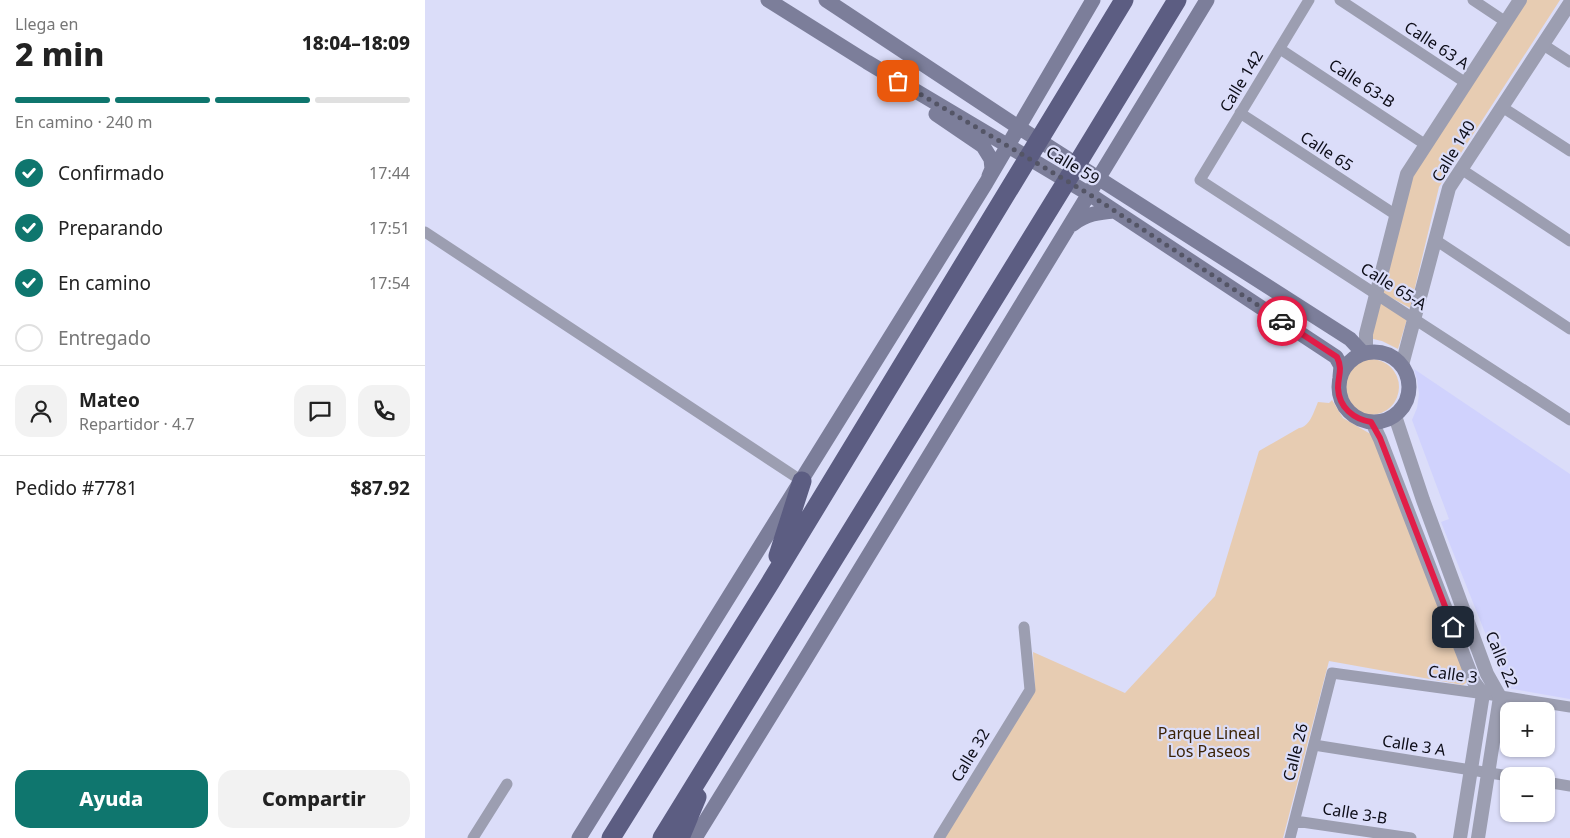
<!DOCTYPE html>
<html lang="es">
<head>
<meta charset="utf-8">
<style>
  :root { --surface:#fff; --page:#f2f2f2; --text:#222; --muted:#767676; --line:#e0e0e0; --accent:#0f766e }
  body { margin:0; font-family:"Noto Sans",sans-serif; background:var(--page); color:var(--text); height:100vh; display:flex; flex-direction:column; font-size:19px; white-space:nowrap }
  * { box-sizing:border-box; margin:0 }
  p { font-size:16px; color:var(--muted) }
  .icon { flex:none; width:28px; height:28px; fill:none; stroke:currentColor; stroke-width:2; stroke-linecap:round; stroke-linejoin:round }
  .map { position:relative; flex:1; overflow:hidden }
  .details { display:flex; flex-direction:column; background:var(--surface); width:425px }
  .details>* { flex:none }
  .tools { position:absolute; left:1075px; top:702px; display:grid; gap:10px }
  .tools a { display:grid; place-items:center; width:55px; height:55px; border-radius:10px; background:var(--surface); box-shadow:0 1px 4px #0004; font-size:25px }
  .pin { position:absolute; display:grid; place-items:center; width:42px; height:42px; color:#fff; margin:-21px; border-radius:10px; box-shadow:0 2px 8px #0006 }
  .courier { position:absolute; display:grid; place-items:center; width:50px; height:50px; margin:-25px; border:4px solid #e11d48; border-radius:50%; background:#fff; color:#222; box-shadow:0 1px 6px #0007 }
  .overview em { font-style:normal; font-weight:800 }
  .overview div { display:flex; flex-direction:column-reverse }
  .overview { display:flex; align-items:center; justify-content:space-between; height:85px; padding:0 15px }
  h1 { font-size:32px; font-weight:800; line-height:38px }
  .bar { display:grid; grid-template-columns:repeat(4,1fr); gap:8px 5px; align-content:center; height:60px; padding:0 15px }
  .bar i { height:6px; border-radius:4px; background:var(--line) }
  .bar .current { background:var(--accent) }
  .bar p { grid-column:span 4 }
  .line { display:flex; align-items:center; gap:12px; padding:0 15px; border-top:1px solid var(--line) }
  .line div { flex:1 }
  .round { display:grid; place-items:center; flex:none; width:52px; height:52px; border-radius:15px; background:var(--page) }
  ol { padding:0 15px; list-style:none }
  li { display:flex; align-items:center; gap:15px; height:55px }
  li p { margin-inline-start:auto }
  li .icon { padding:5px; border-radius:50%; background:var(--accent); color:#fff; stroke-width:4 }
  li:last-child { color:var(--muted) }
  li i { width:28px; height:28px; border:2px solid var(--line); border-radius:50% }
  .primary-button { display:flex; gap:10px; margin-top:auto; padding:10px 15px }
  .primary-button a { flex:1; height:58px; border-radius:15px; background:var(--accent); color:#fff; font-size:20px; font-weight:800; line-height:58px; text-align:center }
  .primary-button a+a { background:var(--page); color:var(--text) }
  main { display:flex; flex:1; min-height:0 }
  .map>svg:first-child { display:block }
  .built { fill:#d0d2fd }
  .green { fill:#e7ccb2 }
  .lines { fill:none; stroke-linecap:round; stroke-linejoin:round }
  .minor { stroke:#9c9eb1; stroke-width:11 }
  .tertiary { stroke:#9c9eb1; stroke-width:14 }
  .secondary { stroke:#7c7e9a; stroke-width:15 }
  .trunk { stroke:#5c5d82; stroke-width:19 }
  .done { stroke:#545566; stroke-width:5; stroke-dasharray:0 9 }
  .route { stroke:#e11d48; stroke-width:6 }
  .labels { text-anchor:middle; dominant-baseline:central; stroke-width:4.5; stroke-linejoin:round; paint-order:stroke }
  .street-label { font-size:16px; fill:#0c0c17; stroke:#dbddf9 }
  .park-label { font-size:16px; fill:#3c2306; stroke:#dbddf9 }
</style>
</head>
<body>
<main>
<section class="details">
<div class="overview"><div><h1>2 min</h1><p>Llega en</p></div><em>18:04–18:09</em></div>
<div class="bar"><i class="current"></i><i class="current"></i><i class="current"></i><i></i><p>En camino · 240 m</p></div>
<ol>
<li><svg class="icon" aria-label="check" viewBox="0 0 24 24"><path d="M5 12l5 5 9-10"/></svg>Confirmado<p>17:44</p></li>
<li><svg class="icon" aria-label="check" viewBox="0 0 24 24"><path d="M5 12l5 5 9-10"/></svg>Preparando<p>17:51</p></li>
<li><svg class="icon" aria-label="check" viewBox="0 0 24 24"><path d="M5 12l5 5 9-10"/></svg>En camino<p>17:54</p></li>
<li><i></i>Entregado</li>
</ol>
<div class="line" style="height:90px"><a class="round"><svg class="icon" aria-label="person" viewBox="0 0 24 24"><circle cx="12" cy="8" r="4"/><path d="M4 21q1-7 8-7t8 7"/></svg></a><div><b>Mateo</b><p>Repartidor · 4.7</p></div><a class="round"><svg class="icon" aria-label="chat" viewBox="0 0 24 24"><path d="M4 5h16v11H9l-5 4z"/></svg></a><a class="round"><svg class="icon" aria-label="phone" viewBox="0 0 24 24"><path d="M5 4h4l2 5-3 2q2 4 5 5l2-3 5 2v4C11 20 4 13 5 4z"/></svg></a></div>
<div class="line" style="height:65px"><div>Pedido #7781</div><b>$87.92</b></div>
<div class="primary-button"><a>Ayuda</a><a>Compartir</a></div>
</section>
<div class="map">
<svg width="1145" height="838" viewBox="0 0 1145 838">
  <rect width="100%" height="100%" fill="#dbddf9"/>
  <!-- built -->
  <path class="built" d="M989,369l156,105v225l-63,-11 -66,-166 8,-3 -37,-99 5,-12 2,-14 -2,-14z"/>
  <!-- green -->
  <path class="green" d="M1099,0h36l-121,187 -29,121 -29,-16 30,-116z
    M954,301l28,18 -9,30 -16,-8 -13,-3z
    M918 387a28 28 0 1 1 56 0a28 28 0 1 1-56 0Z
    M907,400l11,18 31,18 95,245 -6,4 -134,-24 -46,177h-344l96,-150 -2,-36 92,41 90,-97 44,-145 40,-23c11,-1 15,-17 19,-26l11,1z"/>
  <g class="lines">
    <!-- minor -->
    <path class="minor" d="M884,0l-109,180 370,240
      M915,0l126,83
      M1048,0l33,22
      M1117,44l28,18
      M855,49l146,96
      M1077,107l68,44
      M815,113l156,102
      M1036,169l109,72
      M0,232l377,249
      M1010,242l5,1 130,86
      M889,745l195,31
      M1121,782l24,4
      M870,821l116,17
      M48,838l34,-54
      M514,838l91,-148 -6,-63
      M865,838l42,-165 175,24 63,10"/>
    <!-- tertiary -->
    <path class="tertiary" d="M941,352v-18l41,-160 113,-174
      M977,365l47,-177 121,-185
      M970,416l28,84 64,174 13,23 -22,141
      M947,422l8,17 94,243 9,12 -23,144"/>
    <!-- secondary -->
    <path class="secondary" d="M343,0l99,62 222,132 247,163 5,9 -1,11
      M401,0l192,127 332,212 13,14
      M511,114l47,32 8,13 1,10 -3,7
      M648,224c13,-10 26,-12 42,-13
      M914 387a35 35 0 1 1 70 0a35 35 0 1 1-70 0Z
      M154,838l407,-655 107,-183
      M270,838l108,-175 404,-663"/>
    <!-- trunk -->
    <path class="trunk" d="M353,556l24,-75
      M186,838l159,-255 354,-583
      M237,838l420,-682 95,-156
      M255,838l17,-41"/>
  </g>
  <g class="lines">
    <!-- done -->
    <path class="done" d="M473,81l191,113 193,127"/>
    <!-- route -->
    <path class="route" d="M857,321l55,36c6,13 1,18 1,31 1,20 16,31 33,34l9,16 73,189"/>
  </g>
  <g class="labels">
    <!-- street labels -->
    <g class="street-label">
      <text transform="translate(1012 45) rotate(33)">Calle 63 A</text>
      <text transform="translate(816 81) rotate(-59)">Calle 142</text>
      <text transform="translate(937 83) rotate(33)">Calle 63-B</text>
      <text transform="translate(902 151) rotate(33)">Calle 65</text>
      <text transform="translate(1028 151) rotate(-59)">Calle 140</text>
      <text transform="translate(648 165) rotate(31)">Calle 59</text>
      <text transform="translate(969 286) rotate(32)">Calle 65-A</text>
      <text transform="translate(1077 659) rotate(67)">Calle 22</text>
      <text transform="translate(1028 674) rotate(8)">Calle 3</text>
      <text transform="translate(989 745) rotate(9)">Calle 3 A</text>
      <text transform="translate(870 752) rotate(-76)">Calle 26</text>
      <text transform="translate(545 755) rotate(-59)">Calle 32</text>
      <text transform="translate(930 813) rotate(9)">Calle 3-B</text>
    </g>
    <!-- park labels -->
    <g class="park-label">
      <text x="784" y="733">Parque Lineal<tspan x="784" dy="18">Los Paseos</tspan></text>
    </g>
  </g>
</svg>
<div class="tools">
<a>+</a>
<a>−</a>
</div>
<div class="pin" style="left:473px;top:81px;background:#ea580c"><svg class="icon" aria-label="bag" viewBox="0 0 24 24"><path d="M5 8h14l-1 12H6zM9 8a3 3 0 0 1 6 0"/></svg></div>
<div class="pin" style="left:1028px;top:627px;background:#1f2937"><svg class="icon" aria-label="home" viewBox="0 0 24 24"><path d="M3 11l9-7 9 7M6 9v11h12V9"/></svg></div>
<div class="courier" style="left:857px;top:321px"><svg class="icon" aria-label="car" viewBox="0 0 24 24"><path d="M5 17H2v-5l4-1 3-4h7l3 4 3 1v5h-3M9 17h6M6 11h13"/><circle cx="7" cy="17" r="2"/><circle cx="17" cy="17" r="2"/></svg></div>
</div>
</main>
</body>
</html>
